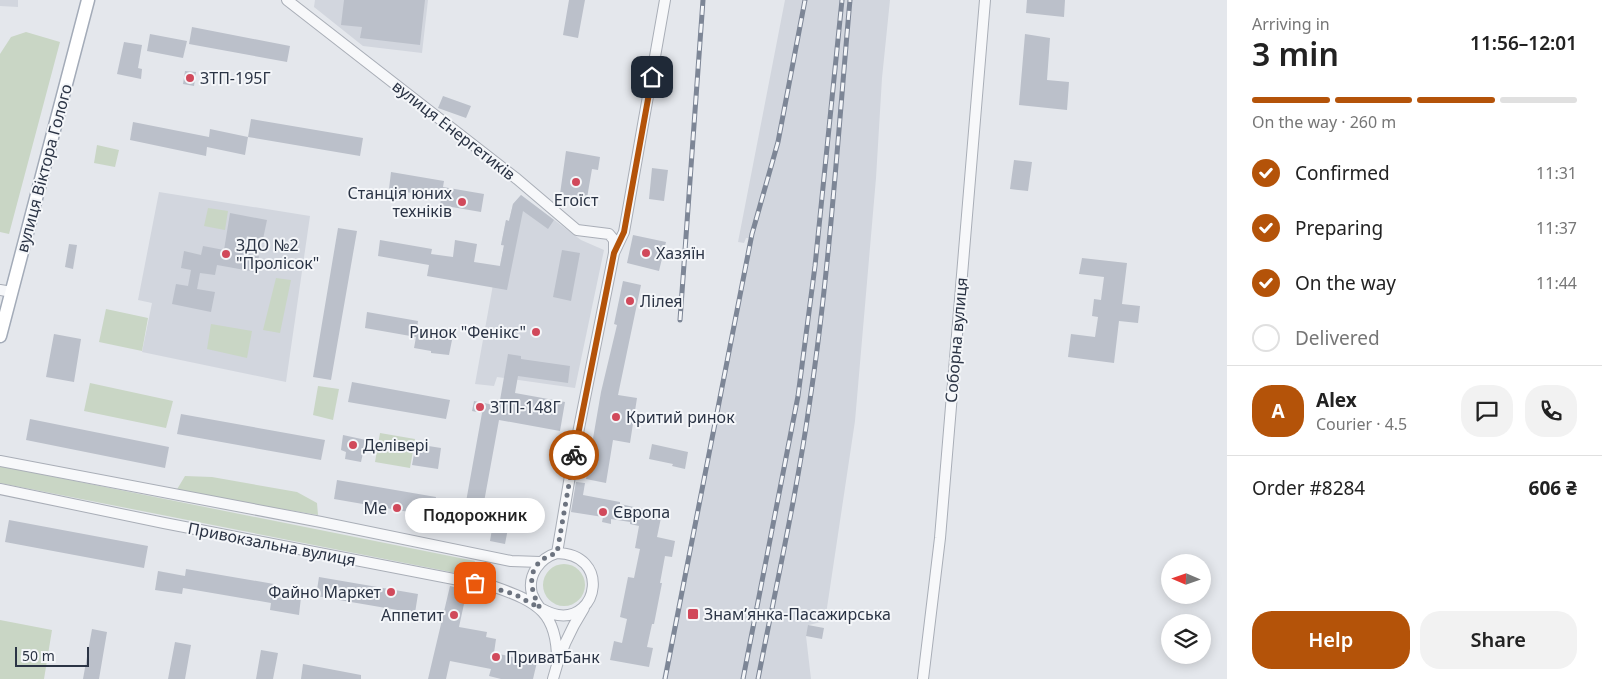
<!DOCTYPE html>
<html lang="en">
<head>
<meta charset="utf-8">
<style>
  :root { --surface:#fff; --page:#f2f2f2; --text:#222; --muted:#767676; --line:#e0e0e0; --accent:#b45309 }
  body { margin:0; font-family:"Noto Sans",sans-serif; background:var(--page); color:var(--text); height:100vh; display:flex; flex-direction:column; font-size:19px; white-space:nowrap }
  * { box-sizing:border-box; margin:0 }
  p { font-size:16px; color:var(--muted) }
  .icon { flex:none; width:28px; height:28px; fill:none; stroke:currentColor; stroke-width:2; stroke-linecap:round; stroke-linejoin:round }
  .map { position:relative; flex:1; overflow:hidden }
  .details { display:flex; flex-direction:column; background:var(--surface); width:375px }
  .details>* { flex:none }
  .needle { width:32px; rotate:272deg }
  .tools { position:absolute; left:1161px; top:554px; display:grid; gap:10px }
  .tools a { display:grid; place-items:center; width:50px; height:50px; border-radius:50%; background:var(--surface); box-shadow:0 2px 12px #0003; font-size:25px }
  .scale { position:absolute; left:15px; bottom:12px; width:74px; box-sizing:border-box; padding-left:5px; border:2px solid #2b3445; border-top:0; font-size:14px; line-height:18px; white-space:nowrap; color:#2b3445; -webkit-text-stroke:4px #f4f6f9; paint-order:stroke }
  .pin { position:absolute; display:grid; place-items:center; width:42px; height:42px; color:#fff; margin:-21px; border-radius:10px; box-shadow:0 2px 8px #0006 }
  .courier { position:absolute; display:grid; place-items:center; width:50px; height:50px; margin:-25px; border:4px solid #b45309; border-radius:50%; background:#fff; color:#222; box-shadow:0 1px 6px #0007 }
  .bubble { position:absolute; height:35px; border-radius:18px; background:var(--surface); box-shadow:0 2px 12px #0003; font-size:16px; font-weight:600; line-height:35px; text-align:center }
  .summary em { font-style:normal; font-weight:600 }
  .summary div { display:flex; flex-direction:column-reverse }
  .summary { display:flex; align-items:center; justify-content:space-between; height:85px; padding:0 25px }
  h1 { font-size:32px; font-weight:600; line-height:38px }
  .bar { display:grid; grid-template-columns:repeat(4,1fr); gap:8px 5px; align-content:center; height:60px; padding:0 25px }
  .bar i { height:6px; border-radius:4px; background:var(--line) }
  .bar .selected { background:var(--accent) }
  .bar p { grid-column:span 4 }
  .line { display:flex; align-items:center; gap:12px; padding:0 25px; border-top:1px solid var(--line) }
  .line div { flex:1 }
  .round { display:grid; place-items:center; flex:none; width:52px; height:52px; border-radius:20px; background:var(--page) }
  ol { padding:0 25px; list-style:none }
  li { display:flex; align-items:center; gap:15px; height:55px }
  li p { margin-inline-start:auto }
  li .icon { padding:5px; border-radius:50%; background:var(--accent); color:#fff; stroke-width:4 }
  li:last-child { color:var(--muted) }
  li i { width:28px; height:28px; border:2px solid var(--line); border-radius:50% }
  .button { display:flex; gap:10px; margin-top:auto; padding:10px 25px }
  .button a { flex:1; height:58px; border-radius:20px; background:var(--accent); color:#fff; font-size:20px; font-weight:600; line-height:58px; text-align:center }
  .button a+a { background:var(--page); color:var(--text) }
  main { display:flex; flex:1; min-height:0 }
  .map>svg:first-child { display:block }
  .built { fill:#d2d6de }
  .green { fill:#c9d6c5 }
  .building { fill:#bbc0ca }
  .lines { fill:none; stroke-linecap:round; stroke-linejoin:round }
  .minor-casing { stroke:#a9aeb7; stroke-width:12 }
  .major-casing { stroke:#a3abb8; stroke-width:15 }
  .minor { stroke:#f7f8fa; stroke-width:10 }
  .major { stroke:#fff; stroke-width:12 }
  .rail-casing { stroke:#7d8696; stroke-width:5 }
  .rail { stroke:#f4f6f9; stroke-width:3; stroke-dasharray:9; stroke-linecap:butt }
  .done { stroke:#6c737f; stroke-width:5; stroke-dasharray:0 9 }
  .route { stroke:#b45309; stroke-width:6 }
  .poi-dot { fill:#d1495b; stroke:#f4f6f9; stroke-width:2 }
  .labels { text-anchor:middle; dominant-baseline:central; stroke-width:4; stroke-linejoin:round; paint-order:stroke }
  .poi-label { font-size:16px; fill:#2b3445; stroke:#f4f6f9; text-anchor:start }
  .street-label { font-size:16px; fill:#2b3445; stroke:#f4f6f9 }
</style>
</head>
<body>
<main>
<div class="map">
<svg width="1227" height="679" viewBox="0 0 1227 679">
  <rect width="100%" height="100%" fill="#e4e7ec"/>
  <!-- built -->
  <path class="built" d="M0,0h18v7l-18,-1z
    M315,0h113l-6,53 -59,-7 -49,-39z
    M785,0h105l-8,78 -6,100 -21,243 -30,200 -16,4 -3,11 5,43h-149l88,-441h-4l-2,5 -6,-1z
    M159,192l151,24 -24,166 -144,-30 10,-49 -14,-3z
    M521,195l60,45 23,10 -29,138 -78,-11 -3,9 -19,-2 19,-105h3l7,-33 -3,-1 5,-25 3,1 4,-17z"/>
  <!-- green -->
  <path class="green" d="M26,32l34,10 -51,192 -9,-2v-178l11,-17z
    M97,145l22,5 -4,17 -21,-4z
    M208,208l20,3 -3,19 -21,-4z
    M276,278l15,2 -11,53 -17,-3z
    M106,309l42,9 -6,33 -43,-9z
    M211,324l41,7 -5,27 -40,-9z
    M90,383l83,18 -7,27 -82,-17z
    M318,386l21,3 -6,31 -20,-5z
    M380,433l35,6 -5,29 -35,-6z
    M0,466l475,95 -4,15 -471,-93z
    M185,476l27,1 85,15 20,11 1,12 -142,-24z
    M543 585a21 21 0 1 1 42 0a21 21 0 1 1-42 0Z
    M0,620l52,10 -8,49h-44z"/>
  <!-- building -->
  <path class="building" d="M344,0h81l-5,45 -60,-7 2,-11 -21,-2z
    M569,0h16l-7,38 -15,-3z
    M1027,0h38l-1,17 -38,-4z
    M192,27l98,19 -3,16 -98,-18z
    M150,34l37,7 -4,17 -36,-7z
    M1025,34l25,4 -3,42 22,2 -2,28 -48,-5z
    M124,42l18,3 -4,23 4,1 -1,10 -24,-5z
    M185,71l11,1 -2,14 -11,-2z
    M443,96l28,10 -5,12 -28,-10z
    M251,119l112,19 -3,18 -112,-19 -3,18 -38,-8 -1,9 -76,-16 3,-18 76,15 1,-8 38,8z
    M566,151l34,6 -2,13 -6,-1 -5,29 -27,-4z
    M1014,160l18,2 -4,29 -18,-2z
    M652,168l16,2 -4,31 -15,-2z
    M391,172l53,9 -1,6 41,7 -3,18 -41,-7 1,-7 -52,-9z
    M521,195l33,25 -6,9 -25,-18 -16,79 -80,-14 2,-11 -51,-9 2,-16 52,9 -1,5 22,3 2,-17 22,4 -3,18 26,4 4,-21h-3l5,-25 3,1 4,-17z
    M230,213l37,7 -4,19 -16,-3 -3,17 15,3 -3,16 -39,-7 -2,10 -15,-2 -3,16 18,3 -4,20 -39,-8 4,-20 12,2 3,-16 -10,-2 3,-17 17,4 2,-9 21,4z
    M338,228l19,3 -26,149 -18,-3z
    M633,235l33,7 -7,29 -32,-8z
    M69,244l8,1 -4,24 -8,-2z
    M562,250l18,3 -9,48 -18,-4z
    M1082,258l45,5 -5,41 18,2 -2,17 -19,-2 -5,42 -46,-6 3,-23 24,3 3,-20 -6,-1 2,-17 7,1 3,-23 -25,-3z
    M623,281l18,4 -23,110 19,3 -7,45 -17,-3 -7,43 -20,-4 15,-87 16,-67 -3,-1z
    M367,312l51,9 -1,8 36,6 -4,20 -18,-2v-2l-17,-3 2,-11 -51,-9z
    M54,334l27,5 -7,43 -28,-5z
    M508,354l13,2v3l49,7 -2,17 -50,-7 -3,17 50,9 -5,29 -61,-11 -17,93 28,5 -5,26 -15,-3 2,-12 -30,-5 20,-111 -10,-2 2,-10 25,5z
    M352,382l98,18 -4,19 -98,-17z
    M181,414l144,26 -4,20 -144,-26z
    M30,419l139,28 -4,21 -139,-28z
    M343,435l23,5 -5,22 -16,-3 1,-7 -5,-2z
    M416,444l25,4 -3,21 -26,-4z
    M652,444l36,8 -3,17 -13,-3 1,-2 -24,-5z
    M337,480l99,17 -4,19 -98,-17z
    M576,482l9,1 -2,12 37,7v2l42,9 -5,24 18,4 -3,16 -7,-1 -5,27h2l-8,41h-2l-5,23 6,1 -4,19 -39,-7 4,-19 8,2 5,-24 -7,-2 8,-40 6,1 6,-29 -5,-1 4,-22 -9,-2v-2l-19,-3v5l-9,-2 1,-5 -32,-5z
    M9,520l139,26 -4,22 -139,-26z
    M186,569l88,15 -1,9 28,4 -2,18 -29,-5 1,-7 -88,-15 -1,6 -27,-4 3,-19 27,5z
    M319,577l99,17 -3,19 -99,-17z
    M450,586l17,4 -8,37 28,5 -1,5 10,2 -2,14 43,9 -4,17h-32l-12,-3 2,-7 -41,-8 -4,18h-18z
    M808,625l16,3 -2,11 -16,-3z
    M92,629l15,3 -8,47h-16z
    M175,642l16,3 -6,34h-17z
    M261,650l17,3 -5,26h-17z
    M303,664l58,11v4h-60z"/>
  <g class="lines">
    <!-- minor casing -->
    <g class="minor-casing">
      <path id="minor" d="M287,0l230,179 60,51 32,4 5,6v12
        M0,290l12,2
        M0,461l321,61 190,39 29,1
        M0,489l164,34 331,64c43,15 63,26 62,76
        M557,553l16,-95 41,-205 10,-21 41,-232
        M557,553c53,1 42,68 1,62 -7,-1 -12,-4 -18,-7 -3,-4 -6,-9 -8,-14 -5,-19 8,-36 25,-41z
        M553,679c6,-25 17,-49 31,-71
        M923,679l17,-141 45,-538"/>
    </g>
    <!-- major casing -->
    <g class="major-casing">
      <path id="major" d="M0,336l88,-336"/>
    </g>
    <!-- minor -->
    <use href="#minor" class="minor"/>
    <!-- major -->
    <use href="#major" class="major"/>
    <!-- rail casing -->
    <g class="rail-casing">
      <path id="rail" d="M680,320l23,-320
        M665,679l87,-445 26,-92 27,-142
        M743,679l55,-283 17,-130 27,-266
        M758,679c18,-93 39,-186 52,-279 20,-133 28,-267 40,-400"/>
    </g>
    <!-- rail -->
    <use href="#rail" class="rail"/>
  </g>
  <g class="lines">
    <!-- done -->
    <path class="done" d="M475,583l39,11 26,14c-13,-23 -13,-47 17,-55l17,-98"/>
    <!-- route -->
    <path class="route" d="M574,455l40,-202 10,-21 28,-155"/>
  </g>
  <!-- markers -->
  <g class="poi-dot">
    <circle cx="190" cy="78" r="5"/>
    <circle cx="576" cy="182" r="5"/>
    <circle cx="462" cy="202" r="5"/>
    <circle cx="646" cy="253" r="5"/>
    <circle cx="226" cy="254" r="5"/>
    <circle cx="630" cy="301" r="5"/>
    <circle cx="536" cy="332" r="5"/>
    <circle cx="480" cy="407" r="5"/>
    <circle cx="616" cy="417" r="5"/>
    <circle cx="353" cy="445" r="5"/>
    <circle cx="397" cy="508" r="5"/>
    <circle cx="603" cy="512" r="5"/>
    <circle cx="391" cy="592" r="5"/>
    <rect x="687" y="608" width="12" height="12" rx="2.5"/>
    <circle cx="454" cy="615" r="5"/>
    <circle cx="496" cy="657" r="5"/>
  </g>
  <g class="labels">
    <!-- poi labels -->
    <g class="poi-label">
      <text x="200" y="78">ЗТП-195Г</text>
      <text x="452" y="193" text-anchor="end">Станція юних<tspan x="452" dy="18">техніків</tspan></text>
      <text x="576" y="200" text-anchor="middle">Егоїст</text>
      <text x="236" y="245">ЗДО №2<tspan x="236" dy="18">"Пролісок"</tspan></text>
      <text x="656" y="253">Хазяїн</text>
      <text x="640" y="301">Лілея</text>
      <text x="526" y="332" text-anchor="end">Ринок "Фенікс"</text>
      <text x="490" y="407">ЗТП-148Г</text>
      <text x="626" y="417">Критий ринок</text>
      <text x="363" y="445">Делівері</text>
      <text x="387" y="508" text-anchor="end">Me</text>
      <text x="613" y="512">Європа</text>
      <text x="381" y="592" text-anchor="end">Файно Маркет</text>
      <text x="704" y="614">Знам’янка-Пасажирська</text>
      <text x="444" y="615" text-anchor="end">Аппетит</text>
      <text x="506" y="657">ПриватБанк</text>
    </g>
    <!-- street labels -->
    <g class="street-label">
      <text transform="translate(454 130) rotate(38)">вулиця Енергетиків</text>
      <text transform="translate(44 168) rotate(-75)">вулиця Віктора Голого</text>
      <text transform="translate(956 340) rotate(-85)">Соборна вулиця</text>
      <text transform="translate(272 544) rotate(11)">Привокзальна вулиця</text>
    </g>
  </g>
</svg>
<div class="tools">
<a><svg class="needle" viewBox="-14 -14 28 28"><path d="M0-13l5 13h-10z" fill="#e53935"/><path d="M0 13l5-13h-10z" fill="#767676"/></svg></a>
<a><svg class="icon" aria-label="layers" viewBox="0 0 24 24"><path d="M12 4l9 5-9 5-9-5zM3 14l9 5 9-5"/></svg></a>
</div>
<div class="scale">50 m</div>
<div class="pin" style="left:475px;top:583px;background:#ea580c"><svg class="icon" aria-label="bag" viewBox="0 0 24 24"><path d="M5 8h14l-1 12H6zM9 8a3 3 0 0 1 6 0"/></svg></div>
<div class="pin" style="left:652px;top:77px;background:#1f2937"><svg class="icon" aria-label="home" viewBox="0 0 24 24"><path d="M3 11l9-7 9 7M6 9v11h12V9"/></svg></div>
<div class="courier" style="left:574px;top:455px"><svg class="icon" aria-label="bike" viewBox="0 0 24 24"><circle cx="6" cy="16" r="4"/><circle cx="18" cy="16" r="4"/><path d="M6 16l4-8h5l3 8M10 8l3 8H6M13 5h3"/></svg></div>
<div class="bubble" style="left:405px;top:498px;width:140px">Подорожник</div>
</div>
<section class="details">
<div class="summary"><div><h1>3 min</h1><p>Arriving in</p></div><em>11:56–12:01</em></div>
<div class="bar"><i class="selected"></i><i class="selected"></i><i class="selected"></i><i></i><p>On the way · 260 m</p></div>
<ol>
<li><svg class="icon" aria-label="check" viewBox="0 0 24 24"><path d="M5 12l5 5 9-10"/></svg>Confirmed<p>11:31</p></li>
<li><svg class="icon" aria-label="check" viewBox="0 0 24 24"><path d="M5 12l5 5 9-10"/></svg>Preparing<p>11:37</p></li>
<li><svg class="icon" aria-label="check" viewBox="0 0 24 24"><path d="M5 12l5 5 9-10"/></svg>On the way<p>11:44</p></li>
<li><i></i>Delivered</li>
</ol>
<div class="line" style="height:90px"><b class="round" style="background:var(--accent);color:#fff">A</b><div><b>Alex</b><p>Courier · 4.5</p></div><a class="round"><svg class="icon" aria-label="chat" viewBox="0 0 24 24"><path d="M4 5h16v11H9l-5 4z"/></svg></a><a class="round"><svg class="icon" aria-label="phone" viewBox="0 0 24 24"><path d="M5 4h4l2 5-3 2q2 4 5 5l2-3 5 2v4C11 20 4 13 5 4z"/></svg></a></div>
<div class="line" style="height:65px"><div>Order #8284</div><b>606 ₴</b></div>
<div class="button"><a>Help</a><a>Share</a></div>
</section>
</main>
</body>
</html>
